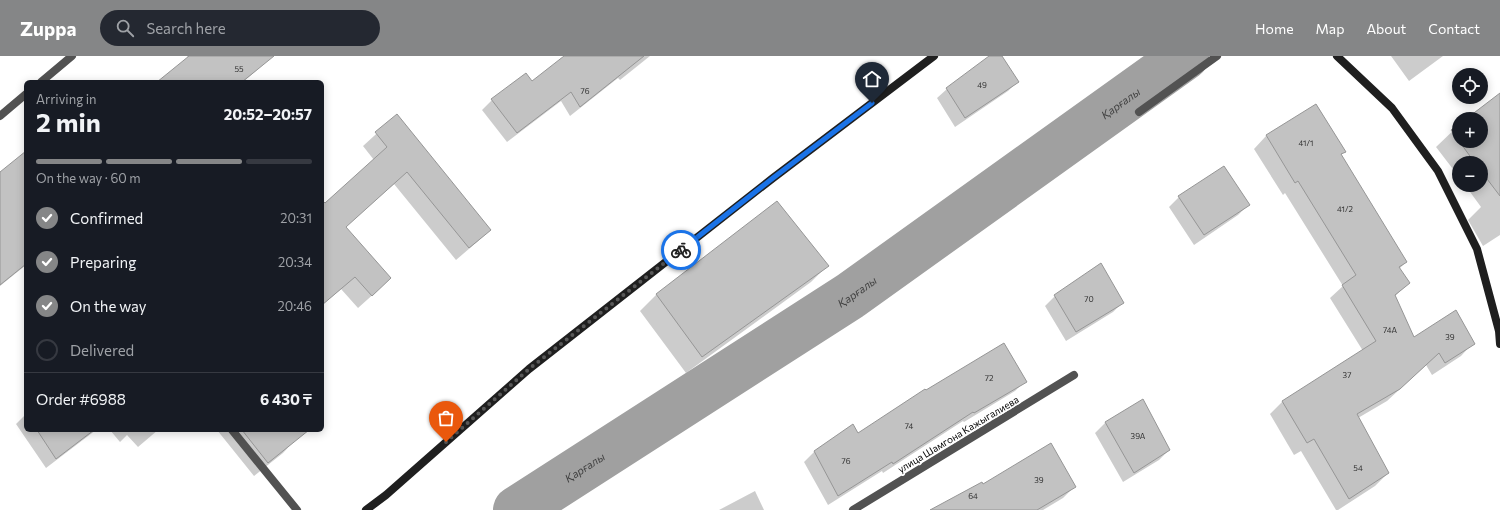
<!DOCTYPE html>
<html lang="en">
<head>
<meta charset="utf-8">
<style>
  :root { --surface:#171b24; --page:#242831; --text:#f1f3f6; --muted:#9ea1a6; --line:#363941; --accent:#858687 }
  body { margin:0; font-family:Commissioner,sans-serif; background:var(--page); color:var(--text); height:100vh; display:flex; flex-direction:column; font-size:15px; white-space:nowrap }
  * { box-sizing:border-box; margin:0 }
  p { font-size:13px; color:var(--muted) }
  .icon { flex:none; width:22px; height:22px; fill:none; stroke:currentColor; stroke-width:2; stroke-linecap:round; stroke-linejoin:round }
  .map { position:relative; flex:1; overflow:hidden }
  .sheet { position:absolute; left:24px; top:24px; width:300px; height:352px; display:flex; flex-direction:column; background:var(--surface); border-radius:6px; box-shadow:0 2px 10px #0003 }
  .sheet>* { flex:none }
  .tools { position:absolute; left:1452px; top:12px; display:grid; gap:8px }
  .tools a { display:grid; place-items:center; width:36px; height:36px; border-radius:50%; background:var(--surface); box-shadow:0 2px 10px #0003; font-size:20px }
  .pin { position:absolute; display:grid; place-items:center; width:34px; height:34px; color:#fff; margin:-41px -17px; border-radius:50% 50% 50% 0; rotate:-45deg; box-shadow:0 0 4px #0007 }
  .pin .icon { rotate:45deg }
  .courier { position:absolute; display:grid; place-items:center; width:40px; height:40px; margin:-20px; border:3px solid #1a73e8; border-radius:50%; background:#fff; color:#222; box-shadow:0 1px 5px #0007 }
  .overview em { font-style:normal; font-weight:700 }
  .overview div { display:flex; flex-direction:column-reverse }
  .overview { display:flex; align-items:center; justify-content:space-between; height:68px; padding:0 12px }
  h1 { font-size:26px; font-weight:700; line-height:30px }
  .bar { display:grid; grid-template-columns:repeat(4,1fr); gap:6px 4px; align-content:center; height:48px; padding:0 12px }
  .bar i { height:5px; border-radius:3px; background:var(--line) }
  .bar .selected { background:var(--accent) }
  .bar p { grid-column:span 4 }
  .line { display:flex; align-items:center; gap:10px; padding:0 12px; border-top:1px solid var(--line) }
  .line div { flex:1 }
  ol { padding:0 12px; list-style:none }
  li { display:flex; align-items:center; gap:12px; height:44px }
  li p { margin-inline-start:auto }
  li .icon { padding:4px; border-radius:50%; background:var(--accent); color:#fff; stroke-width:4 }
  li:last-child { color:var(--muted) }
  li i { width:22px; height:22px; border:2px solid var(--line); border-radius:50% }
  header { display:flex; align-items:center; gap:24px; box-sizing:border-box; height:56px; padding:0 20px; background:var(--accent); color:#fff }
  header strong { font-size:19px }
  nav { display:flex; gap:22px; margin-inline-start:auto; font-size:14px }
  .search { width:280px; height:36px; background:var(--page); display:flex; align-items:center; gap:10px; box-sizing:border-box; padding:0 14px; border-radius:22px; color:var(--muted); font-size:15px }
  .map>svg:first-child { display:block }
  .shadow { fill:#0003 }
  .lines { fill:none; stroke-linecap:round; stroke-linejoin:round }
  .river { stroke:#a0a0a0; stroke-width:48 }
  .building { fill:#c2c2c2; stroke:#969696 }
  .street { stroke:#525252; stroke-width:8 }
  .secondary { stroke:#1f1f1f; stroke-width:8 }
  .done { stroke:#595959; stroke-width:4; stroke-dasharray:0 7.2 }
  .route { stroke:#1a73e8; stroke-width:5 }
  .labels { text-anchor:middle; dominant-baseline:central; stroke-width:3.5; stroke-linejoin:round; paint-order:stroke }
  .number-label { font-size:8px; fill:#303030 }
  .street-label { font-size:10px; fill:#000; stroke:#fff }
  .water-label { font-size:11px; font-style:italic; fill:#414141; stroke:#fff }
</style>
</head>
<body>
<header>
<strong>Zuppa</strong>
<div class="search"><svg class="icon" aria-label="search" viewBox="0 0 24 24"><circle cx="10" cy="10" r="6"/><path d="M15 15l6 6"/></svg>Search here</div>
<nav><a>Home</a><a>Map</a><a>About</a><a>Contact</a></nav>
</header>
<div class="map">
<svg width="1500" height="454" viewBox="0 0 1500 454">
  <rect width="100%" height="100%" fill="#fff"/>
  <!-- shadow -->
  <path class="shadow" d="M187,0h86l-30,26h-84l29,-24z
    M566,0h84l-30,24 -2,-2 -48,38 -9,-15 -54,41 -25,-32 10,-10 40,-18z
    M990,0h11l17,25 -10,10 -53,36 -18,-29 10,-9z
    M1391,0h52l-34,25z
    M1500,38v141l-17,11 -15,-26 13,-13 -16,-22h16v-22h-22v14l-23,-30 23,-22v16h22v-22h-14z
    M1316,49l29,46 -4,4 65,107 -7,7 10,14 -15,14 19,42 60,4 -12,13 -29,19 -6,-10 -39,36 -29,17 30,55 -13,13 -37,24h-2l-35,-59 -7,4 -24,-41 12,-12 81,-51 -33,-53 13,-12 -58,-93 -2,2 -29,-46 12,-13z
    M397,59l93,115 -13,12 -21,18 -62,-76 -49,43 32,64 -19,17 -17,-19 -19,16v-98l52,-47 -11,-14z
    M26,97v112l-26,21v-112z
    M1179,141l69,8 -10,10 -44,30 -25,-38z
    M777,147l50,63 -16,16 -125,91 -46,-62 16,-16z
    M1055,240l68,6 -10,10 -47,29 -21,-35z
    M1025,325l-10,10 -51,31 -1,-1 -80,52 -1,-2 -54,34 -24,-43 10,-10 44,-18z
    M26,358v16h70l-50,38 -30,-44z
    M1105,367l64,27 -10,10 -36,22 -28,-49z
    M110,374h48l-20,17 -11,-12 -7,7z
    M217,374h72l7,9 -13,14 -29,23z
    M983,429l92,1 -12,12 -20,12h-111z
    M755,435l9,19h-45z"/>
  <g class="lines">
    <!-- river -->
    <path class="river" id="s1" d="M517,454l333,-214 335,-240"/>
  </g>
  <!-- building -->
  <path class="building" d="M189,0h85l-32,26h-85z
    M564,0h80l-64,51 -9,-15 -54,41 -26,-34 35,-26 6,8z
    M989,0h13l17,26 -54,36 -19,-30z
    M1500,37v103l-19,-25v-8h-6l-24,-33 8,-6v17h22v-22h-15z
    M1316,48l30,48 -5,2 66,108 -8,5 11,16 -15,12 19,42 42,-27 19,34 -30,19 -6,-10 -39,36 -43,25 32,59 -40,26 -35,-60 -7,4 -25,-42 94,-60 -34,-56 14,-10 -58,-94 -3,2 -29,-48z
    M397,58l94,116 -22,18 -62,-76 -61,55 45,51 -19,18 -17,-19 -33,28v-105l3,3 62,-56 -12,-15z
    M26,95v113l-26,21v-113z
    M1224,110l26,39 -46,30 -26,-39z
    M777,145l52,65 -127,91 -46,-63z
    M1101,207l23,40 -48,29 -22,-37z
    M1004,287l23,39 -53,31 -1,-1 -80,52 -1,-2 -54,34 -24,-45 39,-27 5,9 67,-44 1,1z
    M1143,343l27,51 -36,23 -29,-51z
    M37,374h57l-38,29z
    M242,374h67l-41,33z
    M1051,387l25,44 -39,23h-107l52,-28 1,2z"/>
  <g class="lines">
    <!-- street -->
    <path class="street" d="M41,26l31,-26
      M1139,56l78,-56
      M0,60l26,-22
      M232,374l65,80
      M853,454l221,-135"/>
    <!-- secondary -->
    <path class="secondary" d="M1337,0l55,52 46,63 39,78 22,82 1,13
      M366,454l20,-15 143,-126 244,-191 161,-122"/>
  </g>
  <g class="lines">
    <!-- done -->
    <path class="done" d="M446,386l83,-73 152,-119"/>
    <!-- route -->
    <path class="route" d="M681,194l92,-72 99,-75"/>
  </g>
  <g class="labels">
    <!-- number labels -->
    <g class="number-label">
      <text x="239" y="13">55</text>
      <text x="982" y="29">49</text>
      <text x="585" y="35">76</text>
      <text x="1306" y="87">41/1</text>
      <text x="1345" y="153">41/2</text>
      <text x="1089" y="243">70</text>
      <text x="1390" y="274">74А</text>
      <text x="1450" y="281">39</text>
      <text x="1347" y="319">37</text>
      <text x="989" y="322">72</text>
      <text x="909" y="370">74</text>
      <text x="1138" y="380">39А</text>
      <text x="846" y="405">76</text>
      <text x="1358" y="412">54</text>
      <text x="1039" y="424">39</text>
      <text x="973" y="440">64</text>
    </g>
    <!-- street labels -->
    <g class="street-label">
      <text transform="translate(958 378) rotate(-31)">улица Шамгона Кажыгалиева</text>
    </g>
    <!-- water labels -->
    <g class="water-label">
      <text stroke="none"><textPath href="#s1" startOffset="728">Қарғалы</textPath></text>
      <text stroke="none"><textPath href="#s1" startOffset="404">Қарғалы</textPath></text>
      <text stroke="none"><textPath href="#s1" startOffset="80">Қарғалы</textPath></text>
    </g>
  </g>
</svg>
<div class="tools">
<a><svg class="icon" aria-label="locate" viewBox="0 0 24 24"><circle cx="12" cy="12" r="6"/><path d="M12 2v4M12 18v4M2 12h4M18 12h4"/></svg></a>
<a>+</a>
<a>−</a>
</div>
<div class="pin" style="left:446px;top:386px;background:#ea580c"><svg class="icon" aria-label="bag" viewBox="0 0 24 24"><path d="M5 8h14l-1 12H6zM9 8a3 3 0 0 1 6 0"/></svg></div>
<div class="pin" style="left:872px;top:47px;background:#1f2937"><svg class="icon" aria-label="home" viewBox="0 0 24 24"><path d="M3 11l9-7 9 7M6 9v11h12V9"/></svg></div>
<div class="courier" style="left:681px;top:194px"><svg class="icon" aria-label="bike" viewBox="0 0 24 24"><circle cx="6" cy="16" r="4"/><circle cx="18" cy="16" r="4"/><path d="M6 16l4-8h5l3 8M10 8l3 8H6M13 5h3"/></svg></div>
<section class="sheet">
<div class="overview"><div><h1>2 min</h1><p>Arriving in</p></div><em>20:52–20:57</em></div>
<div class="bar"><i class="selected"></i><i class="selected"></i><i class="selected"></i><i></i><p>On the way · 60 m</p></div>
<ol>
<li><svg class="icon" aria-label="check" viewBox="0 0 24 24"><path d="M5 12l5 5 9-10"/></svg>Confirmed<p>20:31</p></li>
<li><svg class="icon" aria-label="check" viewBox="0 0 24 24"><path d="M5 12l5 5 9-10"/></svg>Preparing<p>20:34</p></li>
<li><svg class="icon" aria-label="check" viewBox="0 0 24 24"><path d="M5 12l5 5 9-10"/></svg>On the way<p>20:46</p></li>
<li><i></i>Delivered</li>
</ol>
<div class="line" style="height:52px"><div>Order #6988</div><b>6 430 ₸</b></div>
</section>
</div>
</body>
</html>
